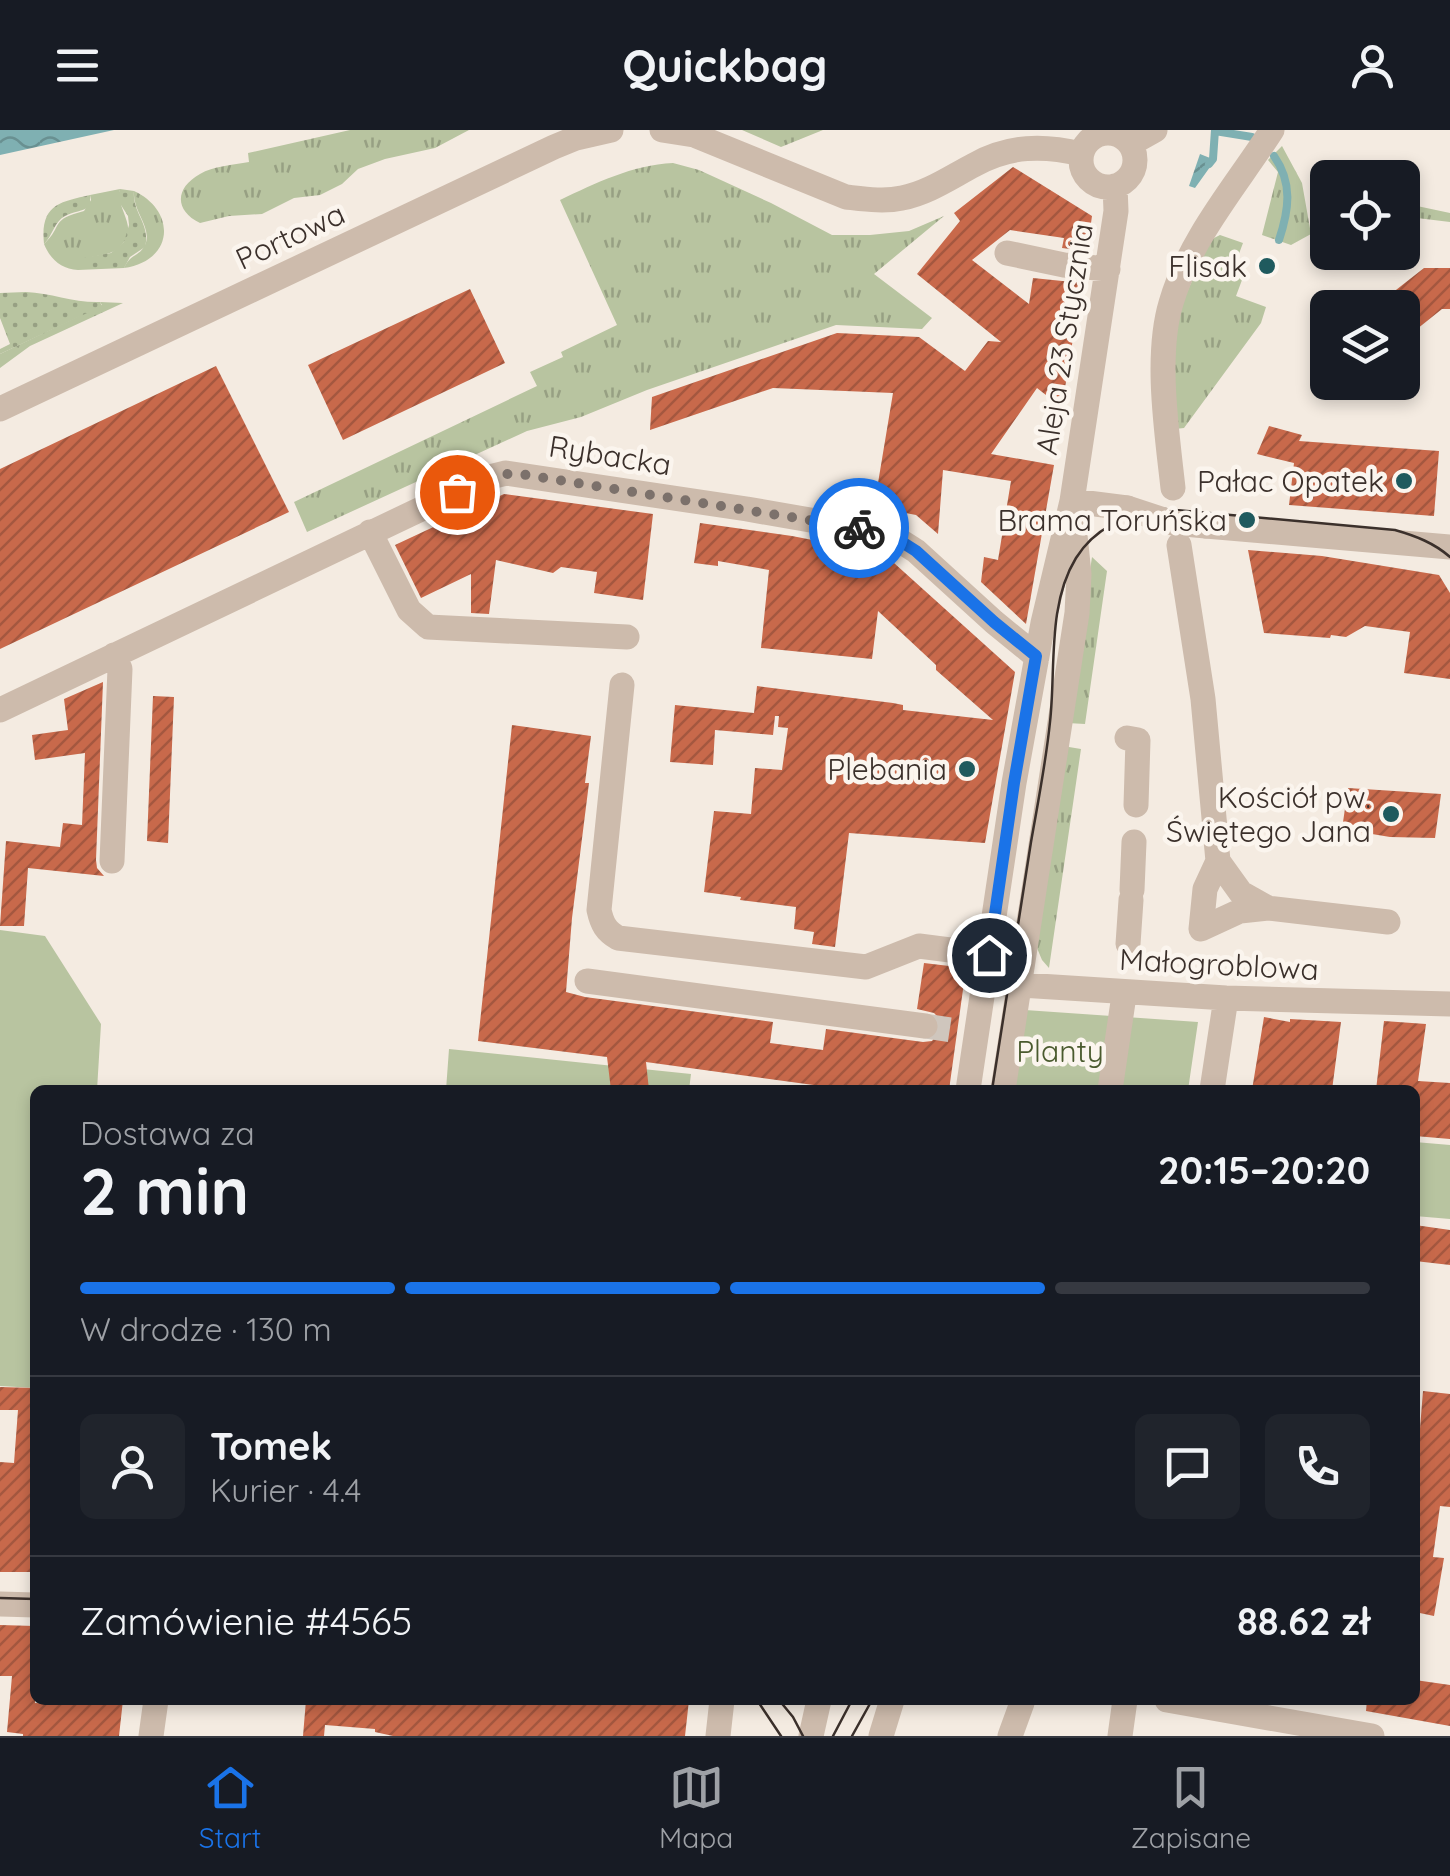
<!DOCTYPE html>
<html lang="pl">
<head>
<meta charset="utf-8">
<style>
  :root { --surface:#171b24; --page:#20242c; --text:#f1f3f6; --muted:#9ea1a6; --line:#363941; --accent:#1a73e8 }
  body { margin:0; font-family:Quicksand,sans-serif; background:var(--page); color:var(--text); height:100vh; display:flex; flex-direction:column; font-size:38px; white-space:nowrap }
  * { box-sizing:border-box; margin:0 }
  p { font-size:32px; color:var(--muted) }
  .icon { flex:none; width:55px; height:55px; fill:none; stroke:currentColor; stroke-width:2; stroke-linecap:round; stroke-linejoin:round }
  .map { position:relative; flex:1; overflow:hidden }
  .sheet { position:absolute; left:30px; top:955px; width:1390px; height:620px; display:flex; flex-direction:column; background:var(--surface); border-radius:15px; box-shadow:0 5px 15px #0003 }
  .sheet>* { flex:none }
  .controls { position:absolute; left:1310px; top:30px; display:grid; gap:20px }
  .controls a { display:grid; place-items:center; width:110px; height:110px; border-radius:15px; background:var(--surface); box-shadow:0 5px 15px #0003; font-size:50px }
  .pin { position:absolute; display:grid; place-items:center; width:85px; height:85px; color:#fff; margin:-42px; border:5px solid #fff; border-radius:50%; box-shadow:0 2px 10px #0007 }
  .courier { position:absolute; display:grid; place-items:center; width:100px; height:100px; margin:-50px; border:8px solid #1a73e8; border-radius:50%; background:#fff; color:#222; box-shadow:0 2px 12px #0007 }
  .headline em { font-style:normal; font-weight:800 }
  .headline div { display:flex; flex-direction:column-reverse }
  .headline { display:flex; align-items:center; justify-content:space-between; height:170px; padding:0 50px }
  h1 { font-size:65px; font-weight:800; line-height:75px }
  .bar { display:grid; grid-template-columns:repeat(4,1fr); gap:15px 10px; align-content:center; height:120px; padding:0 50px }
  .bar i { height:12px; border-radius:8px; background:var(--line) }
  .bar .active { background:var(--accent) }
  .bar p { grid-column:span 4 }
  .line { display:flex; align-items:center; gap:25px; padding:0 50px; border-top:2px solid var(--line) }
  .line div { flex:1 }
  .round { display:grid; place-items:center; flex:none; width:105px; height:105px; border-radius:15px; background:var(--page) }
  header { display:flex; justify-content:space-between; align-items:center; height:130px; padding:0 50px; background:var(--surface); font-size:45px; font-weight:800 }
  .tabs { display:flex; justify-content:space-around; align-items:center; height:140px; border-top:2px solid var(--line); background:var(--surface); font-size:28px; color:var(--muted) }
  .tabs a { display:grid; justify-items:center; gap:5px }
  .tabs .active { color:var(--accent) }
  .map>svg:first-child { display:block }
  .grass { fill:url(#grass-tufts) }
  .park { fill:#b8c4a0 }
  .garden { fill:url(#garden-dots) }
  .water { fill:url(#water-waves) }
  .lines { fill:none; stroke-linecap:round; stroke-linejoin:round }
  .stream { stroke:#7fb0b2; stroke-width:8 }
  .building { fill:url(#building-hatch) }
  .minor-tunnel { stroke:#cfc6bd; stroke-width:25; stroke-dasharray:25 12; stroke-linecap:butt }
  .minor { stroke:#cdbbac; stroke-width:25 }
  .tram { stroke:#3b302b; stroke-width:2.5 }
  .minor-bridge { stroke:#cdbbac; stroke-width:25 }
  .done { stroke:#7c716b; stroke-width:10; stroke-dasharray:0 18 }
  .route { stroke:#1a73e8; stroke-width:12 }
  .poi-dot { fill:#1f5a5e; stroke:#fbf5ee; stroke-width:4 }
  .labels { text-anchor:middle; dominant-baseline:central; stroke-width:9; stroke-linejoin:round; paint-order:stroke }
  .street-label { font-size:30px; fill:#3b302b; stroke:#fbf5ee }
  .poi-label { font-size:30px; fill:#3b302b; stroke:#fbf5ee; text-anchor:end }
  .park-label { font-size:30px; fill:#4a5a2e; stroke:#fbf5ee }
</style>
</head>
<body>
<header><svg class="icon" aria-label="menu" viewBox="0 0 24 24"><path d="M4 6h16M4 12h16M4 18h16"/></svg>Quickbag<svg class="icon" aria-label="person" viewBox="0 0 24 24"><circle cx="12" cy="8" r="4"/><path d="M4 21q1-7 8-7t8 7"/></svg></header>
<div class="map">
<svg width="1450" height="1606" viewBox="0 0 1450 1606">
  <defs>
    <pattern id="grass-tufts" width="24" height="20" patternUnits="userSpaceOnUse" patternTransform="scale(2.5)"><rect width="24" height="20" fill="#b8c4a0"/><path d="M3 7l-1-3M5 7V3M7 7l1-3M15 17l-1-3M17 17v-4M19 17l1-3" fill="none" stroke="#97a083"/></pattern>
    <pattern id="garden-dots" width="8" height="8" patternUnits="userSpaceOnUse" patternTransform="scale(2.5)"><rect width="8" height="8" fill="#b8c4a0"/><path d="M2 2h.1M6 6h.1" fill="none" stroke="#97a083" stroke-width="1.8" stroke-linecap="round"/></pattern>
    <pattern id="water-waves" width="16" height="10" patternUnits="userSpaceOnUse" patternTransform="scale(2.5)"><rect width="16" height="10" fill="#7fb0b2"/><path d="M0 5q4-4 8 0t8 0" fill="none" stroke="#699091"/></pattern>
    <pattern id="building-hatch" width="6" height="6" patternUnits="userSpaceOnUse" patternTransform="scale(2.5)"><rect width="6" height="6" fill="#c8694b"/><path d="M-1 1l2-2M0 6l6-6M5 7l2-2" fill="none" stroke="#a4573f"/></pattern>
  </defs>
  <rect width="100%" height="100%" fill="#f4ebe1"/>
  <!-- grass -->
  <path class="grass" d="M350,0h119l-34,18 -50,11 -27,10 -16,15 -22,11 -26,3 -32,16 -33,2 -29,7c-26,-13 -25,-35 0,-49 13,-8 33,-9 49,-12l-1,-9z
    M742,0h81l-42,17z
    M1282,16l20,37 9,51 -20,11 -29,-10 16,-63 -10,-12z
    M673,33l26,7 72,33 61,32h38l39,-4 35,-15 -70,58 58,44 -10,11 -86,-4 -189,65 -66,27 -54,14 -220,101 -13,-30 243,-116 -7,-14 33,-15 -2,-5 56,-27 -57,-125c36,-17 72,-35 113,-37z
    M120,59c-5,22 23,40 -3,60 -11,9 -25,4 -39,14v7c-17,-1 -28,-11 -34,-26 20,-19 5,-24 40,-33l7,-11 -1,-5z
    M134,61c43,20 40,70 -10,77 6,-14 16,-12 21,-23 8,-17 -13,-34 -11,-54z
    M1403,73l47,10v9l-33,-4 -14,1z
    M1220,105l23,8 -9,24 11,5 -9,24 30,11 -5,16 -77,105 -9,1 -2,-72 3,-40 34,-77z
    M100,172l23,1 -93,43 -30,22v-14l102,-49z
    M1092,427l15,14 -22,153 -18,-1z
    M1063,616l18,3 -32,219 -7,-8 -5,-12z"/>
  <!-- park -->
  <path class="park" d="M0,800l45,6 56,88 -4,66h-62v298l-35,-2z
    M1025,880l173,12 -10,68h-177z
    M449,919l242,25 -2,16h-243z
    M1415,1012l35,3v74l-35,-3z"/>
  <!-- garden -->
  <path class="garden" d="M120,59l14,2c-2,22 17,33 11,56l-15,10 -6,11 -46,2v-8l4,-4 29,-5 13,-11 5,-17 -1,-9 -11,-17z
    M90,65v11c-8,6 -16,5 -25,10 -11,6 -12,19 -21,28 -4,-39 15,-42 46,-49z
    M26,162c25,1 49,11 74,10l2,4 -102,48v-5l10,-5 -10,-26v-25z"/>
  <!-- water -->
  <path class="water" d="M0,0h114l-114,25z
    M1200,24l15,6 -20,28 -6,-2z"/>
  <g class="lines">
    <!-- stream -->
    <path class="stream" d="M1215,1l37,6
      M1274,26c19,27 15,54 5,84
      M1209,34l4,-5 2,-29"/>
  </g>
  <!-- building -->
  <path class="building" d="M1013,37l79,49 -5,35 -25,-3 2,-10 -54,-8 -38,30 57,44 4,-26 49,5 -18,111 -13,5 -14,-11 -46,66 63,11 -28,159 -45,-42 3,-25 14,3 13,-79 -68,-11 -5,64 -22,-19 -42,-8 19,-114 -120,-5 -123,42 2,-33 185,-64 82,4 46,34 23,-30 13,1 -84,-68 43,-53 -6,-8z
    M1424,138h26v41h-8l-40,32v-33h-29z
    M470,159l35,74 -162,77 -35,-75z
    M216,236l73,146 -289,137v-180z
    M1269,296l33,9 -3,6 140,10 -5,65 -145,-11 5,-42 -37,-9z
    M504,364l149,20 -10,86 -49,-7 3,-21 -36,-5 -8,6 -57,-13 -7,54 -18,-1v-39l-50,24 -26,-53z
    M700,393l92,13 92,18 131,118 -30,171 -136,-10 -14,114 -23,-3 2,-12 -20,-3 2,-22 -56,-7 1,-3 -37,-5 10,-81 37,3 4,-46 27,2 6,-42 -10,-1 1,-11h-4l-2,19 -58,-5 -2,35 -43,-3 5,-57 79,8 3,-27 136,17 10,2v5l90,10 -57,-50v-5l-58,-54 -6,48 -111,-11 8,-78 -51,-9v5l-24,-3z
    M1248,420l74,6 117,19 11,18v86l-46,-6 6,-41 -45,-6 -19,11 -15,-2 -1,3 -66,-5z
    M103,552l-7,178 1,8 7,8 -76,-8 -4,58h-24l6,-85 54,6 3,-24 19,2 3,-72 -50,7 -3,-25 36,-5 -4,-31z
    M153,566l21,1 -6,146 -21,-2z
    M512,595l79,11 -6,47h4l-17,135 -6,74 19,5 188,25 -3,21 53,7 3,-21 97,13 9,-1 9,-12 -1,-10 -6,-6 -17,-4 7,-46 42,5 -17,122h-99l-204,-28 3,28h-38l-4,-33 -129,-16z
    M1348,658l93,6 -6,44 -45,-1 -48,-8z
    M1264,887l26,5v-3l51,3 -9,68h-80z
    M1384,891l42,3 -8,57 32,2v56l-35,-3v-46h-39z
    M1415,1095l35,5v35l-35,-4z
    M0,1257l35,1v82l-5,51h5v51h-35v-110l14,1 4,-53h-18z
    M1423,1261l27,3v113l-10,-1 -7,51 11,1 -10,58 -19,-4v-169l4,-2z
    M0,1495l35,1v77l46,2v-5h42l-4,36h-96v-2l-16,-2 5,-56h-12z
    M1415,1550l35,5v41l-84,-15 1,-11h48z
    M306,1570h383l-4,36h-292l-18,-4v-3l-50,-4 -1,11h-21z"/>
  <g class="lines">
    <!-- minor-tunnel -->
    <path class="minor-tunnel" d="M925,896l33,5"/>
    <!-- minor -->
    <path class="minor" d="M662,0l32,5 152,62c18,2 38,5 56,1 26,-5 49,-21 72,-33 35,-20 70,-20 107,-11
      M1081 30a27 27 0 1 1 54 0a27 27 0 1 1-54 0Z
      M1130,14l25,-14
      M1007,123l57,12 44,4
      M0,279l554,-262 22,-9 35,-8
      M1173,358c-6,-55 -18,-132 -2,-185 19,-65 65,-117 101,-173
      M1072,371l55,7
      M1206,396l244,21
      M370,402l39,78 19,17 199,10
      M1179,415l24,154 15,162 23,32 27,15 120,14
      M622,555l-23,225c3,14 7,21 19,28l248,29 53,-21 70,9
      M0,580l486,-232 20,-5 241,36 126,22 21,6 22,14 78,71 43,35
      M1127,608l11,2 -2,65
      M112,731l8,-192 -6,-14
      M1218,731l-13,28 -4,40 39,-18 28,-3
      M1132,760l2,-48
      M1128,814l3,-44
      M587,851l338,45
      M1006,854l220,14 224,6
      M968,960l46,-307 29,-160 29,-122 44,-290 -1,-25
      M1003,960l74,-477 2,-39 -6,-58
      M1110,960l13,-88
      M1212,960l14,-92
      M0,1474l35,1
      M1167,1570l205,36
      M151,1606l5,-36
      M718,1606l4,-36
      M811,1606l8,-36
      M881,1606l11,-36
      M1010,1606l12,-33
      M1120,1606l5,-36"/>
    <!-- tram -->
    <path class="tram" d="M992,960c13,-83 26,-165 39,-248 7,-40 15,-80 19,-120 6,-52 -3,-117 26,-164 20,-32 53,-45 89,-49l230,21c21,6 39,13 55,27
      M0,1468l35,1
      M757,1570l24,36
      M779,1570l14,17 10,19
      M833,1606l19,-36
      M852,1606l20,-36"/>
    <!-- minor-bridge -->
    <path class="minor-bridge" d="M1127,378l46,15 33,3"/>
  </g>
  <g class="lines">
    <!-- done -->
    <path class="done" d="M457,362c21,-11 39,-20 63,-18l339,54"/>
    <!-- route -->
    <path class="route" d="M859,398l35,9 22,14 78,71 42,34 -22,127 -25,172"/>
  </g>
  <!-- markers -->
  <g class="poi-dot">
    <circle cx="1267" cy="136" r="10"/>
    <circle cx="1404" cy="351" r="10"/>
    <circle cx="1247" cy="390" r="10"/>
    <circle cx="967" cy="639" r="10"/>
    <circle cx="1391" cy="684" r="10"/>
  </g>
  <g class="labels">
    <!-- street labels -->
    <g class="street-label">
      <text transform="translate(290 106) rotate(-25)">Portowa</text>
      <text transform="translate(1064 209) rotate(-81)">Aleja 23 Stycznia</text>
      <text transform="translate(610 325) rotate(9)">Rybacka</text>
      <text transform="translate(1219 834) rotate(3)">Małogroblowa</text>
    </g>
    <!-- poi labels -->
    <g class="poi-label">
      <text x="1247" y="136">Flisak</text>
      <text x="1384" y="351">Pałac Opatek</text>
      <text x="1227" y="390">Brama Toruńska</text>
      <text x="947" y="639">Plebania</text>
      <text x="1371" y="667">Kościół pw.<tspan x="1371" dy="34">Świętego Jana</tspan></text>
    </g>
    <!-- park labels -->
    <g class="park-label">
      <text x="1060" y="921">Planty</text>
    </g>
  </g>
</svg>
<div class="controls">
<a><svg class="icon" aria-label="locate" viewBox="0 0 24 24"><circle cx="12" cy="12" r="6"/><path d="M12 2v4M12 18v4M2 12h4M18 12h4"/></svg></a>
<a><svg class="icon" aria-label="layers" viewBox="0 0 24 24"><path d="M12 4l9 5-9 5-9-5zM3 14l9 5 9-5"/></svg></a>
</div>
<div class="pin" style="left:457px;top:362px;background:#ea580c"><svg class="icon" aria-label="bag" viewBox="0 0 24 24"><path d="M5 8h14l-1 12H6zM9 8a3 3 0 0 1 6 0"/></svg></div>
<div class="pin" style="left:989px;top:825px;background:#1f2937"><svg class="icon" aria-label="home" viewBox="0 0 24 24"><path d="M3 11l9-7 9 7M6 9v11h12V9"/></svg></div>
<div class="courier" style="left:859px;top:398px"><svg class="icon" aria-label="bike" viewBox="0 0 24 24"><circle cx="6" cy="16" r="4"/><circle cx="18" cy="16" r="4"/><path d="M6 16l4-8h5l3 8M10 8l3 8H6M13 5h3"/></svg></div>
<section class="sheet">
<div class="headline"><div><h1>2 min</h1><p>Dostawa za</p></div><em>20:15–20:20</em></div>
<div class="bar"><i class="active"></i><i class="active"></i><i class="active"></i><i></i><p>W drodze · 130 m</p></div>
<div class="line" style="height:180px"><a class="round"><svg class="icon" aria-label="person" viewBox="0 0 24 24"><circle cx="12" cy="8" r="4"/><path d="M4 21q1-7 8-7t8 7"/></svg></a><div><b>Tomek</b><p>Kurier · 4.4</p></div><a class="round"><svg class="icon" aria-label="chat" viewBox="0 0 24 24"><path d="M4 5h16v11H9l-5 4z"/></svg></a><a class="round"><svg class="icon" aria-label="phone" viewBox="0 0 24 24"><path d="M5 4h4l2 5-3 2q2 4 5 5l2-3 5 2v4C11 20 4 13 5 4z"/></svg></a></div>
<div class="line" style="height:130px"><div>Zamówienie #4565</div><b>88.62 zł</b></div>
</section>
</div>
<nav class="tabs">
<a class="active"><svg class="icon" aria-label="home" viewBox="0 0 24 24"><path d="M3 11l9-7 9 7M6 9v11h12V9"/></svg>Start</a>
<a><svg class="icon" aria-label="map" viewBox="0 0 24 24"><path d="M3 6l6-2 6 2 6-2v14l-6 2-6-2-6 2zM9 4v14M15 6v14"/></svg>Mapa</a>
<a><svg class="icon" aria-label="saved" viewBox="0 0 24 24"><path d="M7 4h10v16l-5-4-5 4z"/></svg>Zapisane</a>
</nav>
</body>
</html>
